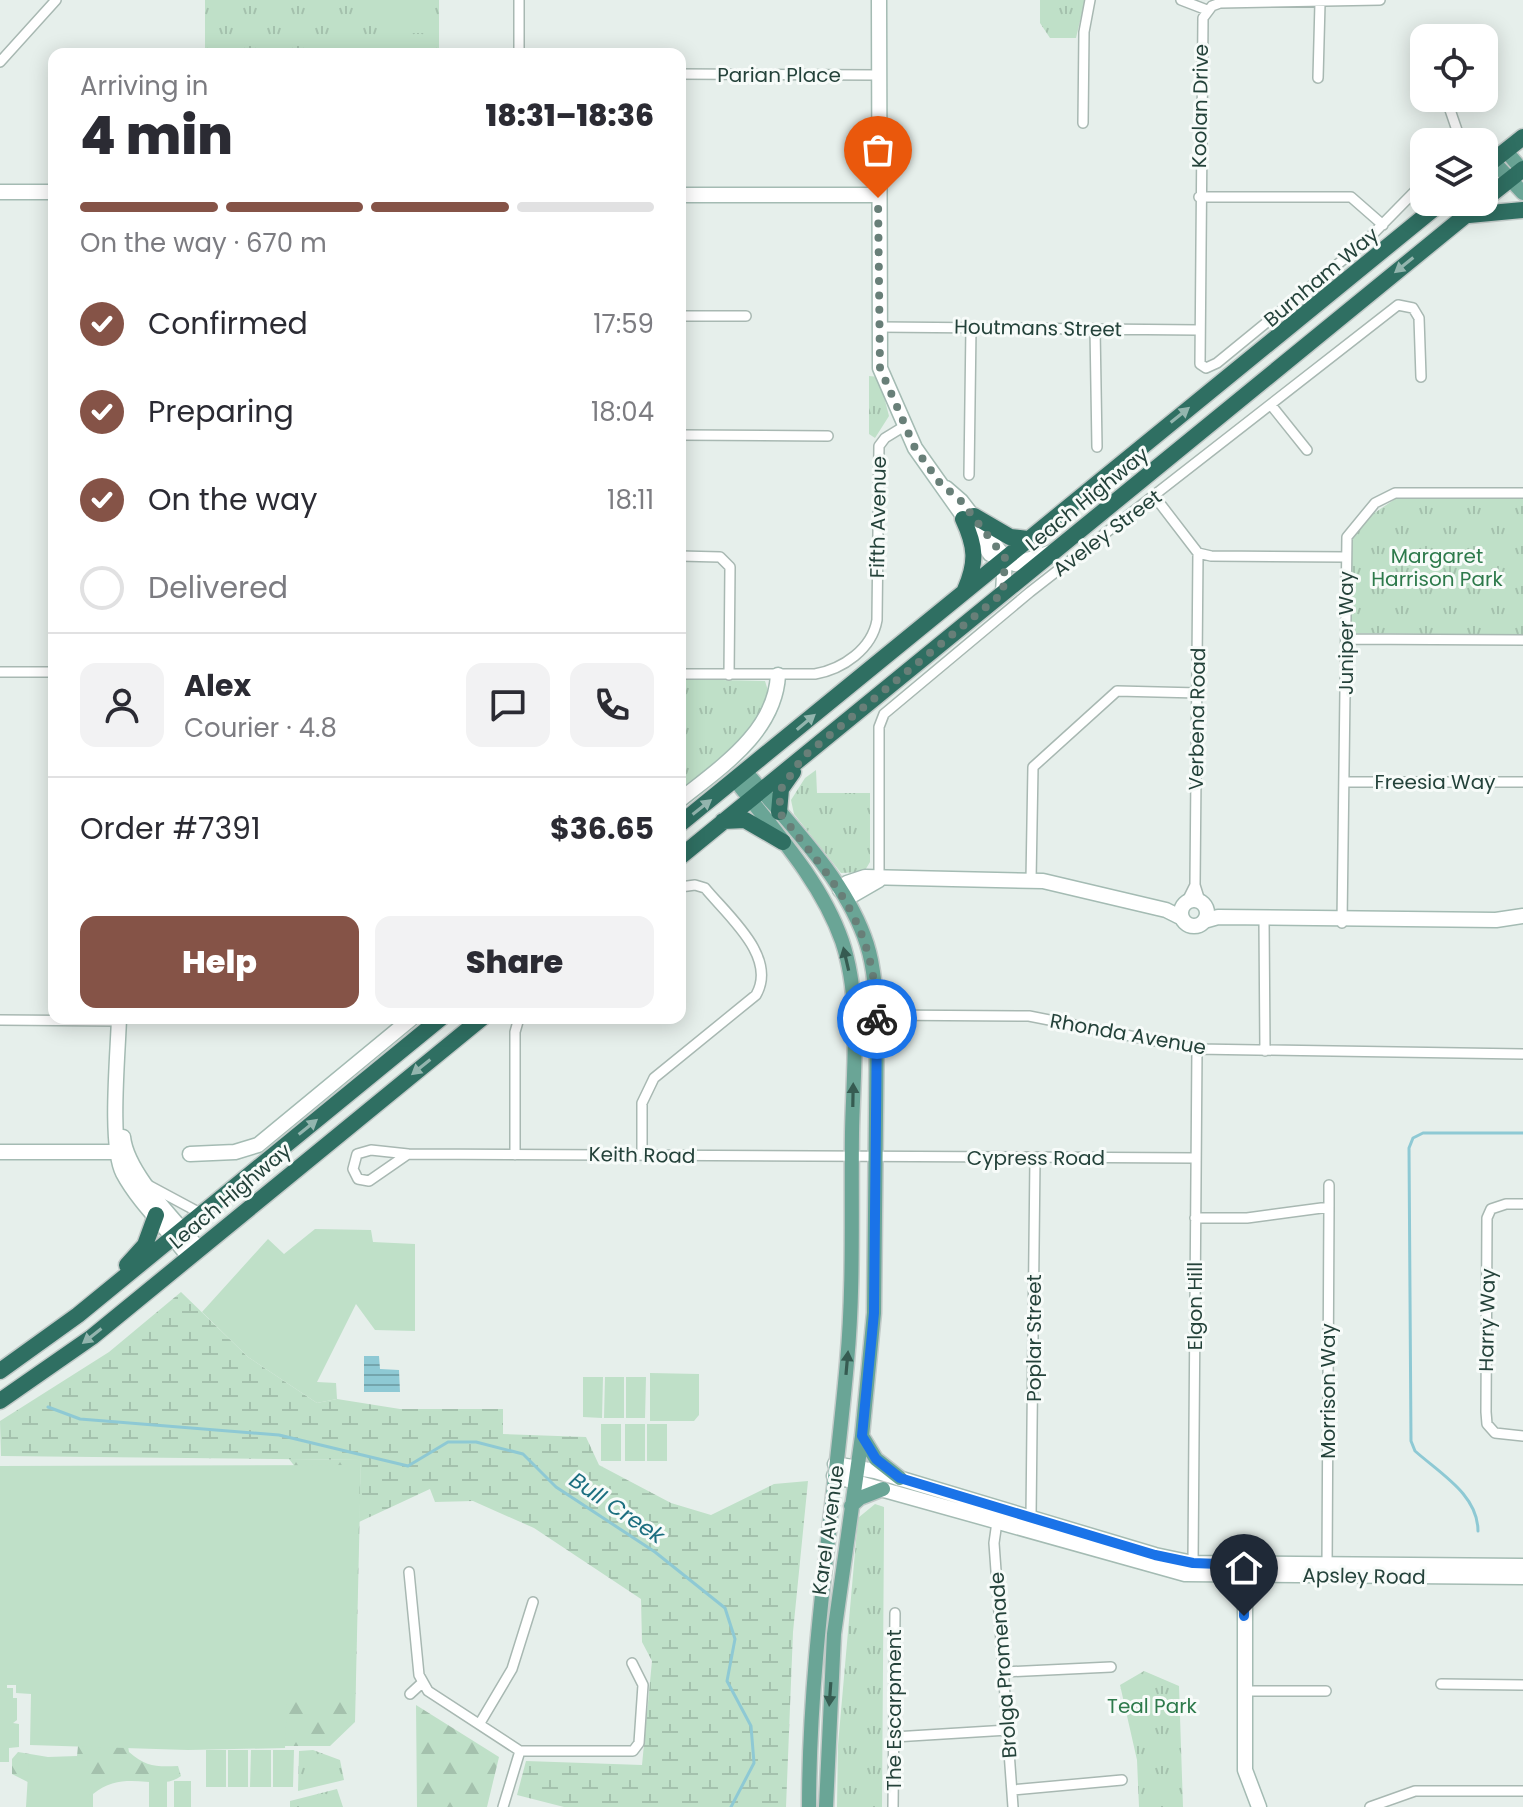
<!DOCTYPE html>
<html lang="en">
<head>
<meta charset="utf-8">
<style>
  :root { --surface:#fff; --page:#f2f2f3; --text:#2b2b33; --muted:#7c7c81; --line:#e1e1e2; --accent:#855347 }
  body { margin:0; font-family:Poppins,sans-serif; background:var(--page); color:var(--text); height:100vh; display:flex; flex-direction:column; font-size:30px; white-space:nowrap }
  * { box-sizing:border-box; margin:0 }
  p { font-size:26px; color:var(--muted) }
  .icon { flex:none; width:44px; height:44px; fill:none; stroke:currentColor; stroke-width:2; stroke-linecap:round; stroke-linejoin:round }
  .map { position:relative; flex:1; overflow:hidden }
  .details { position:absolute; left:48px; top:48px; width:638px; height:976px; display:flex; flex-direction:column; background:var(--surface); border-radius:16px; box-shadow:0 4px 20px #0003 }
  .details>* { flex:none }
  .controls { position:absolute; left:1410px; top:24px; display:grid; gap:16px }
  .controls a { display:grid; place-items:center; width:88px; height:88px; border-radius:16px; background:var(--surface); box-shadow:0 4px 20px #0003; font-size:40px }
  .pin { position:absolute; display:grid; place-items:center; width:68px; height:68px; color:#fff; margin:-82px -34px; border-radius:50% 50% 50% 0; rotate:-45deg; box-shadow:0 0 8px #0007 }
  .pin .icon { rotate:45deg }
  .courier { position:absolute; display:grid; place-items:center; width:80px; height:80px; margin:-40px; border:6px solid #1a73e8; border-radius:50%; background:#fff; color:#222; box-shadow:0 2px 10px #0007 }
  .summary em { font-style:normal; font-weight:800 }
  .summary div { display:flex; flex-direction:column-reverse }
  .summary { display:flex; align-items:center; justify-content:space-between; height:136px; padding:0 32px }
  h1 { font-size:52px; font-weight:800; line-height:60px }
  .bar { display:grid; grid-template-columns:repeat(4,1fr); gap:12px 8px; align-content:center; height:96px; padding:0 32px }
  .bar i { height:10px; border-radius:6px; background:var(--line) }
  .bar .active { background:var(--accent) }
  .bar p { grid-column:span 4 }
  .line { display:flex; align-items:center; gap:20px; padding:0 32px; border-top:2px solid var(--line) }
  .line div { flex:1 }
  .round { display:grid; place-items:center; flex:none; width:84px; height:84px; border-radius:16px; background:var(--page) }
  ol { padding:0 32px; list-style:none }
  li { display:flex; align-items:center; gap:24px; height:88px }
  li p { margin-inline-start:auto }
  li .icon { padding:8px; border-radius:50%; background:var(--accent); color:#fff; stroke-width:4 }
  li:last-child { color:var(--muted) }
  li i { width:44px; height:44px; border:4px solid var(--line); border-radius:50% }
  .button { display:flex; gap:16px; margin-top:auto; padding:16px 32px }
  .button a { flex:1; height:92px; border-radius:16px; background:var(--accent); color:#fff; font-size:32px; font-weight:800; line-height:92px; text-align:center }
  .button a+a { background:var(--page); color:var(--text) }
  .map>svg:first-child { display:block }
  .grass { fill:url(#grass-tufts) }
  .forest { fill:url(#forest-firs) }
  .wetland { fill:url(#wetland-marsh) }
  .garden { fill:#bfe0c8 }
  .water { fill:url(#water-rules) }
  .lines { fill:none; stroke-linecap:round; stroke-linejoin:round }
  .stream { stroke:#8ec9d4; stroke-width:3 }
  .street-casing { stroke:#a8b8b2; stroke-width:12 }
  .secondary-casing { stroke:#a4bbb3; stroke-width:17 }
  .primary-casing { stroke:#c2cac8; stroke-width:17 }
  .highway-casing { stroke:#c2cac8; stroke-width:19 }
  .street { stroke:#fff; stroke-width:9 }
  .secondary { stroke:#fff; stroke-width:14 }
  .primary { stroke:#6aa596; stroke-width:14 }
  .highway { stroke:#2f6f62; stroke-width:16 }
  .oneway { fill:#93b5ae }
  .oneway2 { fill:#365b51 }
  .done { stroke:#687f78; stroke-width:8; stroke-dasharray:0 14.4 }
  .route { stroke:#1a73e8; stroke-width:10 }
  .labels { text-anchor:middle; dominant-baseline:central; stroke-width:6; stroke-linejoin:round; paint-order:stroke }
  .street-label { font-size:20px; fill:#24423a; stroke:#f7fbf9 }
  .park-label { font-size:20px; fill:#2d7a4b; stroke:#f7fbf9 }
  .water-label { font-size:22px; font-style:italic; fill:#1c6f80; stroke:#f7fbf9 }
</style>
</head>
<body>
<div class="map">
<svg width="1523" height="1807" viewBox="0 0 1523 1807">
  <defs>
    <pattern id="grass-tufts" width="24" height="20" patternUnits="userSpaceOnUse" patternTransform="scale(2)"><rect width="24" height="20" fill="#bfe0c8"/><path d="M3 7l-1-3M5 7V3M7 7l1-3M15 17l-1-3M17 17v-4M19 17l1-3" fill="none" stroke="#a4c1ad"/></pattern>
    <pattern id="forest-firs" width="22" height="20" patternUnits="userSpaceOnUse" patternTransform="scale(2)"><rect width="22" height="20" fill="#bfe0c8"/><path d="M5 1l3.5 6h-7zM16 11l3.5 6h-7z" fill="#a4c1ad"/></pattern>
    <pattern id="wetland-marsh" width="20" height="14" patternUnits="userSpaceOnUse" patternTransform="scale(2)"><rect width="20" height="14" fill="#bfe0c8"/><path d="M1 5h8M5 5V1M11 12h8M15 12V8" fill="none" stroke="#a4c1ad"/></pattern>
    <pattern id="water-rules" width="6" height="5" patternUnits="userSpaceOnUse" patternTransform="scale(2)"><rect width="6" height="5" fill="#8ec9d4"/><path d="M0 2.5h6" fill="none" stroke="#74a5ad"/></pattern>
  </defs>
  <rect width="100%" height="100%" fill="#e6efeb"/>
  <!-- grass -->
  <path class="grass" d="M205,0h234v54h-234z
    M1040,0h45l-9,38h-26l-10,-15z
    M869,376l10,1 10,39 -14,22 -6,-4z
    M1395,499h128v136l-172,-2 1,-94 18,-23z
    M680,679l85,2 6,19 -34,48 -53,41h-4z
    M816,770l1,23h53v69l-6,10 -23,1 -47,-59 -3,-14 14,-22z
    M875,1504l9,3v21l-2,279h-45l1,-62 20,-227z
    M1144,1671l35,15 4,121h-44l-2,-47 -17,-75z
    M313,1750l27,10 4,20 -46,11 1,-40z
    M337,1789l6,18h-53v-6z"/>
  <!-- forest -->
  <path class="forest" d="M289,1459l72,1 -6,262 -25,24h-45l-18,-19 36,-250z
    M416,1705l83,52 -12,50h-70z
    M79,1736l48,4 2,12c17,15 28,15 49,14l3,10c-21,17 -56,-9 -88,18v13h-16l-65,-33v-15l6,-7 30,5 29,-1z"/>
  <!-- wetland -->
  <path class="wetland" d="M181,1292l67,65 69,46 20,-4 63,10h103v25l83,3 13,28 72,38 40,12 63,-31 34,-3 -15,151 -7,175h-222l-47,-12 9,-34 116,4 10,-104 -10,-19 -1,-43 -107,-71 -61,-27 -38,1 -5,-13 -71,33 2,-62 -360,-4 -1,-35 109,-69z"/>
  <!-- garden -->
  <path class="garden" d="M379,0h53v33h-53z
    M321,42h53v12h-53z
    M381,43h54v11h-54z
    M315,1229l56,1 2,12 42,2v87l-40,-1 -19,-26 -39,78 19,1 1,16 -20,4 -69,-46 -46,-45 66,-73 16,15z
    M650,1373l49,1v41l-5,6h-44z
    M583,1377h20l-1,41 -19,-1z
    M605,1377h19v41h-20z
    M626,1377h20l-1,41h-19z
    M601,1424h20v37h-20z
    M625,1424h20v37h-20z
    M647,1424h20v37h-20z
    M360,1465l-5,237h-68l-2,46 -97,2 -158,-5 1,-51 -15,-1v-8h-9v3h6v10h4v22l-4,3 6,1v23l-10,1v14h-9v-296z
    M206,1750h20v37h-20z
    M228,1750h20v37h-20z
    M251,1750h20v37h-21z
    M273,1750h21l-1,37h-20z
    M29,1758l62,3 -2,46h-63z
    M149,1781h18v26h-18z
    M174,1781h17v26h-17z"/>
  <!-- water -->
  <path class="water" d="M364,1356h15l1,13 19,1 1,22h-36z"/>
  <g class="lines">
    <!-- stream -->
    <path class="stream" d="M48,1407l32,12 199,16 129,31 40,-24h28l47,12 33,33 99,65 70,56 10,31 -8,42 24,45 3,37 -23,44
      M1478,1531c0,-36 -37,-57 -63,-80l-4,-10 -2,-293 4,-10 10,-5h100"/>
    <!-- street casing -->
    <g class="street-casing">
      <path id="street" d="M1181,0l26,10
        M1380,0l-160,3 -8,3 -9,12 -3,346 6,4 11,-5 149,-122 58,-59
        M519,54v-54
        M0,62l56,-62
        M680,74l198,1
        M1318,78l2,-75
        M1446,98l15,44
        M1083,123l1,-91 6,-32
        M1199,197h152l32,28
        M680,316h66
        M879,327l319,3
        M1095,328l2,119
        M1271,405l36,45
        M680,435l148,1
        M969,475l2,-148
        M1155,497l43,56 13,3 135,1
        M1198,553l-3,332 5,16
        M680,556l40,1 10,10 -1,108
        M1346,639l177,1
        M0,672h54
        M680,674h135c28,-5 57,-25 62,-54l2,-174 6,-8 18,-11
        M1346,782h177
        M879,880v-153l5,-13 146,-122 368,-287 15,3 6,10 2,59
        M1031,880l2,-113 84,-76 81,2
        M1187,901l8,-16
        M1264,919l1,132
        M1342,923l5,-386 28,-34 20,-10h128
        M877,1015l152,1 168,33 326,5
        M0,1020l119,1
        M408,1154l-39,27 -11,-2 -5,-10 4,-15 14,-4 37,4 787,4
        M515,1155v-123l4,-14
        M642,1155v-52l12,-25 102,-83c22,-38 -28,-79 -51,-107l-10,-3 -15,2
        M148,1185l54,29
        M1329,1185v22
        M1523,1204h-17l-15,5 -4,9 -1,194 1,12 8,9 28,3
        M1195,1218h52l82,-11 -2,361
        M1031,1517l4,-359
        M997,1522l-3,21 19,264
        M1193,1563l4,-514
        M409,1572l10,103 9,16 92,60h113l6,-8 4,-58 -11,-22
        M1004,1672l107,-5
        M1441,1684l82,1
        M1244,1691h82
        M410,1694l13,-12
        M480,1723l32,-54 21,-67
        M894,1737l114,-7
        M1012,1790l110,-10
        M503,1807l17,-56
        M893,1807l2,-194
        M1370,1807l45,-16h108"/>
    </g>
    <!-- secondary casing -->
    <g class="secondary-casing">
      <path id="secondary" d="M879,0l1,368 35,80 75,106 25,10 34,-11
        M0,192h54
        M680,195h198
        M946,488l15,13 44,57 -2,35
        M680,800c41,-33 95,-68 98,-125
        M879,880l-26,15 -13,-5 7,-7 18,-6 178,4 123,29 16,8
        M1181 913a13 13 0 1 1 26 0a13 13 0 1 1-26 0Z
        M1204,921l14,-4 278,3 27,-4
        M119,1018c-1,35 -10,128 4,155 16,30 45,56 65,83
        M123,1137c4,37 52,83 75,111
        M0,1152h123
        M190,1154l45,-2 23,-7 154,-127
        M835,1464l40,7 280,84 38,8 330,3
        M834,1476l351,98 338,3
        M1245,1566v204l14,37"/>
    </g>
    <!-- primary casing -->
    <g class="primary-casing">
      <path id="primary" d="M1506,151l17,20
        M1493,161l30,32
        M746,772c41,50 95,102 118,164 10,26 11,52 13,79l-3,298 -12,123 -28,198 -8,173
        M735,780c39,50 86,101 107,161 20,59 11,130 10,192 -1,76 2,153 -5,229 -13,149 -38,295 -38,445
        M862,1436l14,23 24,19
        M851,1506l9,-8 23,-9"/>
    </g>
    <!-- highway casing -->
    <g class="highway-casing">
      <path id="highway" d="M1484,168l39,-31
        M1484,200l39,-31
        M1469,215l54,-5
        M974,516l36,21 18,2
        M963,519c13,28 14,43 2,71
        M779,812l2,-23 12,-17
        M723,821l22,-1 38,22
        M680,824l762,-622
        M680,857l802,-655
        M127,1265l18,-20 11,-30
        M0,1371l78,-56 363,-297
        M0,1401l92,-64 390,-319"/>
    </g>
    <!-- street -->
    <use href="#street" class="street"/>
    <!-- secondary -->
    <use href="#secondary" class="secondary"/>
    <!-- primary -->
    <use href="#primary" class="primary"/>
    <!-- highway -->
    <use href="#highway" class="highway"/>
  </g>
  <!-- one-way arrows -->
  <defs><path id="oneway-solid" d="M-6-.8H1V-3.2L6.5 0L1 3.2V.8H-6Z" transform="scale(2)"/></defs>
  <g class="oneway">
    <use href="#oneway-solid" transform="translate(1404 265) rotate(141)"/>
    <use href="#oneway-solid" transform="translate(1180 415) rotate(-39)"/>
    <use href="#oneway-solid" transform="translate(806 722) rotate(-40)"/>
    <use href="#oneway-solid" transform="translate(702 807) rotate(-38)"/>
    <use href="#oneway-solid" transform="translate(421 1067) rotate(141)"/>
    <use href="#oneway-solid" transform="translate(308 1127) rotate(-39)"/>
    <use href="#oneway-solid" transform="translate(92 1336) rotate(142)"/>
  </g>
  <g class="oneway2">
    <use href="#oneway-solid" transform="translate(846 959) rotate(-103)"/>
    <use href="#oneway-solid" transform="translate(853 1095) rotate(-89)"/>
    <use href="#oneway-solid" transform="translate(847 1363) rotate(-85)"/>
    <use href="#oneway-solid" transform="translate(830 1694) rotate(94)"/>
  </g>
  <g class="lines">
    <!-- done -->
    <path class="done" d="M877,1019c-2,-96 -42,-135 -98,-207l2,-23 22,-32 200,-164 2,-35 -44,-57 -21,-18 -25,-35 -35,-80 -2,-170"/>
    <!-- route -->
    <path class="route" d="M877,1019l-3,294 -12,123 14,23 24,19 255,77 38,8 52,2 -1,51"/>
  </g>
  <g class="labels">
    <!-- street labels -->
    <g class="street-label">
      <text x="779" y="75">Parian Place</text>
      <text transform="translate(1200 106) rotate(-89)">Koolan Drive</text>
      <text transform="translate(1321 277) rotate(-40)">Burnham Way</text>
      <text transform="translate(1038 328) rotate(1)">Houtmans Street</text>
      <text transform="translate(1087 499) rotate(-39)">Leach Highway</text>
      <text transform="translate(878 517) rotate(-89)">Fifth Avenue</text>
      <text transform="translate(1107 533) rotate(-37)">Aveley Street</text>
      <text transform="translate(1346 633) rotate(-90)">Juniper Way</text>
      <text transform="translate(1197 719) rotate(-89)">Verbena Road</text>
      <text x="1435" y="782">Freesia Way</text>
      <text transform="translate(1128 1034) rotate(10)">Rhonda Avenue</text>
      <text transform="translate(642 1155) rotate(1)">Keith Road</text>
      <text x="1036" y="1158">Cypress Road</text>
      <text transform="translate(230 1196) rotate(-40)">Leach Highway</text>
      <text transform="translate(1195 1306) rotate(-90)">Elgon Hill</text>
      <text transform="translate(1487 1320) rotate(-89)">Harry Way</text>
      <text transform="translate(1034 1338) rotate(-90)">Poplar Street</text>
      <text transform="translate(1328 1391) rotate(-90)">Morrison Way</text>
      <text transform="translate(828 1530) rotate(-82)">Karel Avenue</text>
      <text transform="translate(1364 1576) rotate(1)">Apsley Road</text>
      <text transform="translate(1003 1665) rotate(-94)">Brolga Promenade</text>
      <text transform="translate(894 1710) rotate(-90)">The Escarpment</text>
    </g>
    <!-- park labels -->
    <g class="park-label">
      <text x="1437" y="556">Margaret<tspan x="1437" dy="23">Harrison Park</tspan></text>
      <text x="1152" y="1706">Teal Park</text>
    </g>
    <!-- water labels -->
    <g class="water-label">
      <text transform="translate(617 1508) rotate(34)">Bull Creek</text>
    </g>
  </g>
</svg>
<div class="controls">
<a><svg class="icon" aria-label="locate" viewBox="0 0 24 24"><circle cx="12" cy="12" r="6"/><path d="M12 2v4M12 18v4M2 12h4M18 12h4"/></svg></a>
<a><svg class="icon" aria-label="layers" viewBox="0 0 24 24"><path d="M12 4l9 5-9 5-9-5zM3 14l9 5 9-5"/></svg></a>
</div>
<div class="pin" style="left:878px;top:198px;background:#ea580c"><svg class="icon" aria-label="bag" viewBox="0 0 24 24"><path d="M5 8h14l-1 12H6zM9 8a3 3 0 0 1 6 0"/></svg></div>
<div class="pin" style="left:1244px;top:1616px;background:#1f2937"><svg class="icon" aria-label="home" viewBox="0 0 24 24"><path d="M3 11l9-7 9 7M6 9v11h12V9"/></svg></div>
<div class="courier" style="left:877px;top:1019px"><svg class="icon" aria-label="bike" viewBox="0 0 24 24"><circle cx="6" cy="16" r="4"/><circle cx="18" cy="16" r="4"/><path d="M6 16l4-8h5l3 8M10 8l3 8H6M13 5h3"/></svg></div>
<section class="details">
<div class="summary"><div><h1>4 min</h1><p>Arriving in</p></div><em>18:31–18:36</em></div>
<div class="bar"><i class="active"></i><i class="active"></i><i class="active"></i><i></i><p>On the way · 670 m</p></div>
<ol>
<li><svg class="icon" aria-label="check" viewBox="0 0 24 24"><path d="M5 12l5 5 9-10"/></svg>Confirmed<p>17:59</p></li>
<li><svg class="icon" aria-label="check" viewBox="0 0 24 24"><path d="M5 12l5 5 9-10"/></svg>Preparing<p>18:04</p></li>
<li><svg class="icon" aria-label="check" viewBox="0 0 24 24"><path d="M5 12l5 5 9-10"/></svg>On the way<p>18:11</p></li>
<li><i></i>Delivered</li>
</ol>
<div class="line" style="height:144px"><a class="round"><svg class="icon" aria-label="person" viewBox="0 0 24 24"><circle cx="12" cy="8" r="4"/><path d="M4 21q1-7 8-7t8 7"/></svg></a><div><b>Alex</b><p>Courier · 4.8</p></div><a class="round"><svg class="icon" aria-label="chat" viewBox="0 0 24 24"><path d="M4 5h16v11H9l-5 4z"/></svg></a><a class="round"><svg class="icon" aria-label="phone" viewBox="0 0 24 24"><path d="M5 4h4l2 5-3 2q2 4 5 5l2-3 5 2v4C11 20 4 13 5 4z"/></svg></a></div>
<div class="line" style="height:104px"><div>Order #7391</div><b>$36.65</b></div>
<div class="button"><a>Help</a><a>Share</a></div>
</section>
</div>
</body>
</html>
